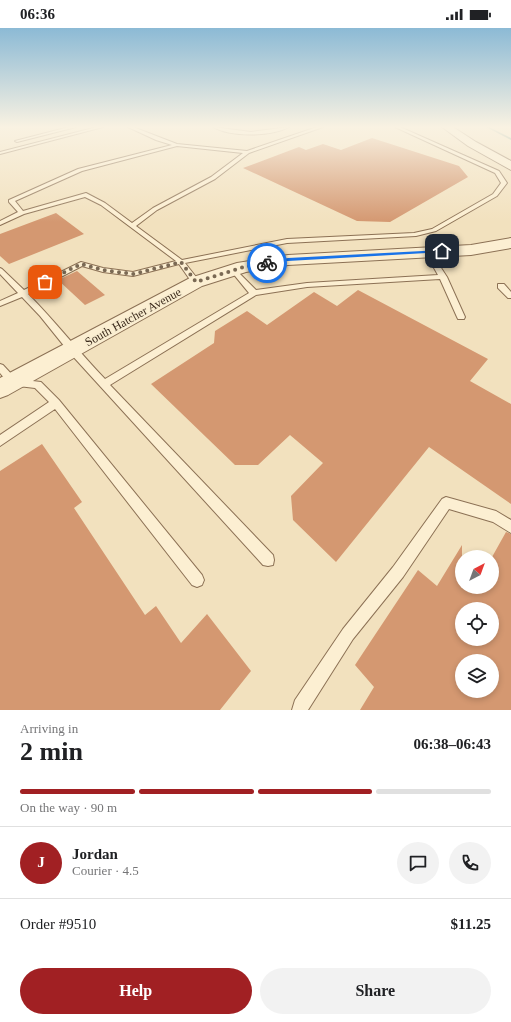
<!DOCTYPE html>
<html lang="en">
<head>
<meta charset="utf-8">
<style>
  :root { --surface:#fff; --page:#f2f2f2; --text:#202124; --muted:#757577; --line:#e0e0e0; --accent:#a12023 }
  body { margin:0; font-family:Georgia,serif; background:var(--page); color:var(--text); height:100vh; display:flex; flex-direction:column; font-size:15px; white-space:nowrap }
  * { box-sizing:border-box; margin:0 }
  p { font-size:13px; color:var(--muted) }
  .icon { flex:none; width:22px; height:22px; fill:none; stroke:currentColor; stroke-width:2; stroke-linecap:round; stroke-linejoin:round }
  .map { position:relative; height:682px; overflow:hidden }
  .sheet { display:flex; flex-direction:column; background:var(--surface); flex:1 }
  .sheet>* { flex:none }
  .needle { width:26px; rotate:41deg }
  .tools { position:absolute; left:455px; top:522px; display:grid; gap:8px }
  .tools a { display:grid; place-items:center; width:44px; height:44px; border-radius:50%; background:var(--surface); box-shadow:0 2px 6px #0003; font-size:20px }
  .pin { position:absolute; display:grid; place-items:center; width:34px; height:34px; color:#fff; margin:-17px; border-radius:8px; box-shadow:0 2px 6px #0006 }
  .courier { position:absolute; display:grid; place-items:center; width:40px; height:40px; margin:-20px; border:3px solid #1a73e8; border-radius:50%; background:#fff; color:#222; box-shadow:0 1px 5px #0007 }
  .headline em { font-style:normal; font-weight:700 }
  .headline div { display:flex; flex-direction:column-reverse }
  .headline { display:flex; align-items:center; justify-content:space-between; height:68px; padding:0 20px }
  h1 { font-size:26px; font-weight:700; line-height:30px }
  .bar { display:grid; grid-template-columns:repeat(4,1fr); gap:6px 4px; align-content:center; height:48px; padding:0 20px }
  .bar i { height:5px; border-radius:3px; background:var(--line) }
  .bar .selected { background:var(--accent) }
  .bar p { grid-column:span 4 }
  .line { display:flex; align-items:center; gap:10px; padding:0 20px; border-top:1px solid var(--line) }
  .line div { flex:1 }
  .round { display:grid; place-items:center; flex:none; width:42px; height:42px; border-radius:21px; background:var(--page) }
  .button { display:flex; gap:8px; margin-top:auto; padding:8px 20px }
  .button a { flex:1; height:46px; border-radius:24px; background:var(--accent); color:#fff; font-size:16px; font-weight:700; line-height:46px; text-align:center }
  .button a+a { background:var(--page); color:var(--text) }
  .status { display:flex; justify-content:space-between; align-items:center; height:28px; padding:0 20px; background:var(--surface); direction:ltr }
  .status svg { height:11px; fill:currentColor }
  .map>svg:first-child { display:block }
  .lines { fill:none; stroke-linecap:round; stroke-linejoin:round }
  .stream { fill:#689287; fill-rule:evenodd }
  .building { fill:#d49871; fill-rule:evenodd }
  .service-casing { stroke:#8c7155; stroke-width:2 }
  .tertiary-casing { stroke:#8c7155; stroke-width:2 }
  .service { fill:#fcefd2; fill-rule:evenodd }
  .tertiary { fill:#fcefd2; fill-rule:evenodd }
  .route { fill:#1a73e8 }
  .done { stroke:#7a6954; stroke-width:4; stroke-dasharray:0 7.2 }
  .labels { text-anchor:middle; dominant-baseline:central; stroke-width:3; stroke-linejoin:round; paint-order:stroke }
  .street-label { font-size:12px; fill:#3a291b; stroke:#f8eccf }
</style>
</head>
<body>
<div class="status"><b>06:36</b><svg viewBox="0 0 49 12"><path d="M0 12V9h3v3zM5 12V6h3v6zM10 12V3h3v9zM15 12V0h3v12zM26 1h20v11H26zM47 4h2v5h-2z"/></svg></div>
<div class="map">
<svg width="511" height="682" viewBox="0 0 511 682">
  <rect width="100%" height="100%" fill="#f2e1be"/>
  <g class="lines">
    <!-- stream -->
    <path class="stream" d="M486,99h3l22,11v2z"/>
  </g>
  <!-- building -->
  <path class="building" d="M372,110l87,28 9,11 -78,45 -33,-1 -114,-53 56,-21 7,3 17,-6 18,6z
    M56,185l28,21 -75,30 -9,-8v-22z
    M77,243l28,24 -20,10 -27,-25z
    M358,262l130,69 -18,22 41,23v100l-82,-57 -93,115 -43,-42 -2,-24 32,-33 -33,-28 -32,30h-23l-84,-81 63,-41 1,-12 32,-20 20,14 47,-33 23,14z
    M42,416l40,58 -8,6 71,107 11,-9 25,37 26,-29 44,57 -31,39h-220v-239z
    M506,504l5,2v176h-151l14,-23 -19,-22 63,-95 19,16 25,-41v42h30v-30zM462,581h30v30h-30zM462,633h30v30h-30z"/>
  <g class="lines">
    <!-- service casing -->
    <g class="service-casing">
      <path id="service" d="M69,99h7l-59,15 -2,-1z
        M97,99h6l-103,27v-2z
        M128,99h5l44,17 70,7 70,-24h6l-74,26 -34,26 -58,31 -21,16 46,34 105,-21 127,-6 18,-4 61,-35 8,-11 -6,-10 -100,-46h5l99,44 8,12 -10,13 -61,35 -20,5 -129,7 -102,20 15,19 -4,2h-3l-14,-20 -46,12 -30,-4 -21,-6 -54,28c27,27 50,57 77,85l144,-86 -18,-22v-2h4l21,21 51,-7 131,-8 -13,-23 3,-2 2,1 17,26 18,40 -1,2h-6l-1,-2 -17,-38 -133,8 -51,8 -146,90 163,170 1,5 -1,5 -5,1 -5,-1 -194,-213 -29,-36 -18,-19 -22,9v-5l18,-8 -18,-19v-6l2,1 22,21 57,-28 22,6 30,4 43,-11 -75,-56 -16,-8 -61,17 -24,11v-4l18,-9 -9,-10v-2l69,-31 94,-24 -16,-5zM177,118l66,7 -32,24 -58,31 -21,15 -27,-20 -19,-10 -63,18 -8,-10 67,-30z
        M213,99l38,5 38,-5c-18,10 -59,10 -76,0z
        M498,256h6l7,8v6h-3l-10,-10z
        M0,336l3,1 13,14 25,3 18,18 143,175 2,5 -2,5 -5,2 -5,-2 -137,-176 -55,37v-11l49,-33 -14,-14 -25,-3 -10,-12z
        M446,469l50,14 15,9v13l-18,-11 -44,-13 -46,68 -50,62 -45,71h-16l3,-10 48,-71 50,-62 49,-68z"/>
    </g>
    <!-- tertiary casing -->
    <g class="tertiary-casing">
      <path id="tertiary" d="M442,99h11l23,15 35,19v9l-43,-24z
        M511,210v10l-40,7 -183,10 -42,7 -44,14 -194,109 -8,3v-20l190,-100 47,-15 51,-8 183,-10z"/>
    </g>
    <!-- service -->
    <use href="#service" class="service"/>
    <!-- tertiary -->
    <use href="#tertiary" class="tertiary"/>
  </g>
  <!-- sky -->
  <linearGradient id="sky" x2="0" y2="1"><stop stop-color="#8cbad5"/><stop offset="0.51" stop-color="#f9f2e2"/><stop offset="1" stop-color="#f9f2e2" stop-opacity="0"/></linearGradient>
  <rect width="511" height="194" fill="url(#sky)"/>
  <!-- route -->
  <path class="route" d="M442,222l2,2 -156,9 -21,3 -3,-1 24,-5z"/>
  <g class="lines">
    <!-- done -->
    <path class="done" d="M45,254l36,-18 22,6 30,4 48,-12 15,20 48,-15 23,-4"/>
  </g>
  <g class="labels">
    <!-- street labels -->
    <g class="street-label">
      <text transform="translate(133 289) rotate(-29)">South Hatcher Avenue</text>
    </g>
  </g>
</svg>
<div class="tools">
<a><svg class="needle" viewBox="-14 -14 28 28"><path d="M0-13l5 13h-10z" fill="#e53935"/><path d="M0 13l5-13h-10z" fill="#757577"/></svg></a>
<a><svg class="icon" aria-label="locate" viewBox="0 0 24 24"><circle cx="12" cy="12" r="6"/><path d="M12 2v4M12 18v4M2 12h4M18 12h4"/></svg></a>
<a><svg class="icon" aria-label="layers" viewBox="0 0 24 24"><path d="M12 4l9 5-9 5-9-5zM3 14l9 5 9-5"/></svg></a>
</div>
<div class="pin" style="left:45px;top:254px;background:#ea580c"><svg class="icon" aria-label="bag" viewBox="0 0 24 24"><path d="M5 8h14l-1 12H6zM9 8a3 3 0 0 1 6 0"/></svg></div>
<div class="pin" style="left:442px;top:223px;background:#1f2937"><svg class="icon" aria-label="home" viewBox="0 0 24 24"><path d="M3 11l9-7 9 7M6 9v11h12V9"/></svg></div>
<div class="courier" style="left:267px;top:235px"><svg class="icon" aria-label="bike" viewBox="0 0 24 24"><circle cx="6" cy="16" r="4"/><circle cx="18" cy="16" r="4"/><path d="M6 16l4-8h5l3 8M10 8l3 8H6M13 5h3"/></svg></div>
</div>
<section class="sheet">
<div class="headline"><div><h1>2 min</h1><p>Arriving in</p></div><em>06:38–06:43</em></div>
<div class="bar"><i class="selected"></i><i class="selected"></i><i class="selected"></i><i></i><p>On the way · 90 m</p></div>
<div class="line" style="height:72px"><b class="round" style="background:var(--accent);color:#fff">J</b><div><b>Jordan</b><p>Courier · 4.5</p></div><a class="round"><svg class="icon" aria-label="chat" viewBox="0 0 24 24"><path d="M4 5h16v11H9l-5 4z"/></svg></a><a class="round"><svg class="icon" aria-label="phone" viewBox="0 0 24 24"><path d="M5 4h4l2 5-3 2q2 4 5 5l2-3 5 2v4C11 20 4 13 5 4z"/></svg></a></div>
<div class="line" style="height:52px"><div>Order #9510</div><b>$11.25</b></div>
<div class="button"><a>Help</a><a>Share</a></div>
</section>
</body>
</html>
